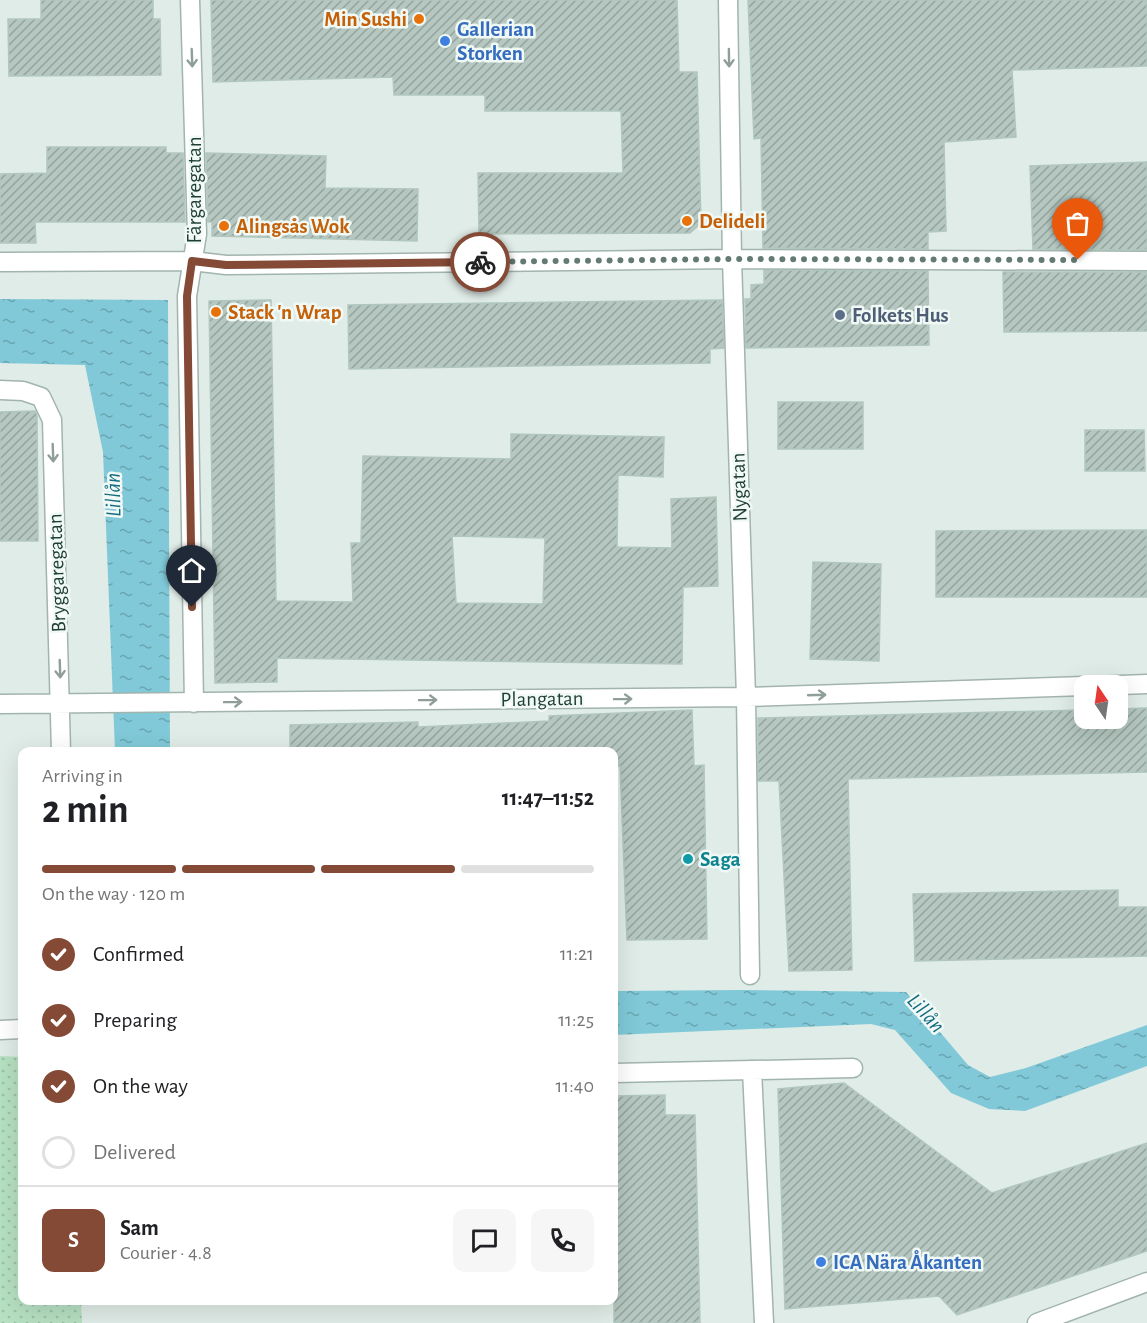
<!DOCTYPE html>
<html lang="en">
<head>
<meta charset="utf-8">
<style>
  :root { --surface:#fff; --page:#f6f6f6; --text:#202124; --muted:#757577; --line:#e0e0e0; --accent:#844a36 }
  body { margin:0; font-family:"Alegreya Sans",sans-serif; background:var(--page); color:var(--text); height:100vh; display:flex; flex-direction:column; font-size:22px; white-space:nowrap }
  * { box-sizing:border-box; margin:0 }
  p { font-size:20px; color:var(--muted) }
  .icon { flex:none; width:33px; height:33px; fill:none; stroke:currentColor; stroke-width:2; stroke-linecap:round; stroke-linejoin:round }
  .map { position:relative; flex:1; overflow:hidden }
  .details { position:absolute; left:18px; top:747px; width:600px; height:558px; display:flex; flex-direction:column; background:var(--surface); border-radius:12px; box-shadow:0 6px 24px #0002 }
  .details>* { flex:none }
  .needle { width:39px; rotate:347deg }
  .buttons { position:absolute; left:1074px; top:675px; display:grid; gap:12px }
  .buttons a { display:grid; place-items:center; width:54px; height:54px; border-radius:12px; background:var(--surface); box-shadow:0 6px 24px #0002; font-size:30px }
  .pin { position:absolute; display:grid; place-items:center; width:51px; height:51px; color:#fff; margin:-62px -26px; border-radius:50% 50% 50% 0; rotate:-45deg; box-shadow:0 0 6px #0007 }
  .pin .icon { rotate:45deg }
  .courier { position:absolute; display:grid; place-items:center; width:60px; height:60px; margin:-30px; border:4px solid #844a36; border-radius:50%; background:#fff; color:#222; box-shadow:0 2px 8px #0007 }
  .summary em { font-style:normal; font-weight:700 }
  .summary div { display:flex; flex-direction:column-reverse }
  .summary { display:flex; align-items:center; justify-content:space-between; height:102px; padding:0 24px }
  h1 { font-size:39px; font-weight:700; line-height:45px }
  .bar { display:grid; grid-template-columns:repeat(4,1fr); gap:9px 6px; align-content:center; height:72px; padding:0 24px }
  .bar i { height:8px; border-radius:4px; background:var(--line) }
  .bar .selected { background:var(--accent) }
  .bar p { grid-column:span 4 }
  .line { display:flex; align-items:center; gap:15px; padding:0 24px; border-top:2px solid var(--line) }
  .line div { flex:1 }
  .round { display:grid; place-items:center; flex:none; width:63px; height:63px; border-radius:12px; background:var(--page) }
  ol { padding:0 24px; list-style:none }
  li { display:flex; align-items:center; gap:18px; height:66px }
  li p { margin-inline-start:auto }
  li .icon { padding:6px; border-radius:50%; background:var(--accent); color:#fff; stroke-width:4 }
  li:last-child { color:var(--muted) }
  li i { width:33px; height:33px; border:3px solid var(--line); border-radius:50% }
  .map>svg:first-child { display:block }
  .park { fill:url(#park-dots) }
  .water { fill:url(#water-ripples) }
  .building { fill:url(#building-hatch); stroke:#b1c7be; stroke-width:1.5; fill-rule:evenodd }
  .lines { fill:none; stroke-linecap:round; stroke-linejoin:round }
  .minor-casing { stroke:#a2b4ae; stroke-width:21 }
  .tertiary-casing { stroke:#a2b4ae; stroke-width:21 }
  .minor { stroke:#fff; stroke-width:18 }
  .tertiary { stroke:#fff; stroke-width:18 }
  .oneway { stroke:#8f9e9a }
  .done { stroke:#637b74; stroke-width:6; stroke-dasharray:0 10.8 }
  .route { stroke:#844a36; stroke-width:8 }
  .food-dot { fill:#e8710a; stroke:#f0f9f5; stroke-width:2 }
  .shop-dot { fill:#3f7fe0; stroke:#f0f9f5; stroke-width:2 }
  .service-dot { fill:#5c6f8a; stroke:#f0f9f5; stroke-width:2 }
  .culture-dot { fill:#0f9aa8; stroke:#f0f9f5; stroke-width:2 }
  .labels { text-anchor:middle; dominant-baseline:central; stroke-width:5; stroke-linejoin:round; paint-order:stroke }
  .food-label { font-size:21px; font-weight:bold; fill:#c56008; stroke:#f0f9f5; text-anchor:start }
  .shop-label { font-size:21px; font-weight:bold; fill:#366cbe; stroke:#f0f9f5; text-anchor:start }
  .street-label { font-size:21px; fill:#1f3e36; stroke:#f0f9f5 }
  .service-label { font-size:21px; font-weight:bold; fill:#4e5e75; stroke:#f0f9f5; text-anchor:start }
  .culture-label { font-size:21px; font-weight:bold; fill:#0d838f; stroke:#f0f9f5; text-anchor:start }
  .water-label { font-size:22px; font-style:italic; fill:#136c80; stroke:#f0f9f5 }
</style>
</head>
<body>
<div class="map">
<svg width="1147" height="1323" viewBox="0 0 1147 1323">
  <defs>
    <pattern id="park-dots" width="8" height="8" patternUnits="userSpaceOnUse" patternTransform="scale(1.5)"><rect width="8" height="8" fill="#b6e0c2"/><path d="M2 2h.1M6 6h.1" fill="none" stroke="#9cc1a7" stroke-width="1.8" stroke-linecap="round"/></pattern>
    <pattern id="water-ripples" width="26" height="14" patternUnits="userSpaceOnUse" patternTransform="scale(1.5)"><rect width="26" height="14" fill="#81c9d8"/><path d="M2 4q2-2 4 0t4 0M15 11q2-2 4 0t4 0" fill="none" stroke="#69a5b0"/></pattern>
    <pattern id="building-hatch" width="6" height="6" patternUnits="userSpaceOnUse" patternTransform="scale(1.5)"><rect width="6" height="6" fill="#b5c7c0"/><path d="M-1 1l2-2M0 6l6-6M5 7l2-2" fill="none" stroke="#93a39d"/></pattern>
  </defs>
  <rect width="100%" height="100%" fill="#e0ece7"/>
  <!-- park -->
  <path class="park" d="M0,1056l22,1v243l59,1 1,22h-82z"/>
  <!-- water -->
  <path class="water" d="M0,299l168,1 2,451h-55l-12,-299 -18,-87 -85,-2z
    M743,990l163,2 62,73 22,12 36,-9 121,-43v41l-122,45 -36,-2 -38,-16 -56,-63 -24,-6 -257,11v-44z"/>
  <!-- building -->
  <path class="building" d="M41,0h112v19h7l1,56 -152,1 -1,-57h33z
    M211,0h466l2,72h18l4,151 -11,10 -211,1 -1,-61h145l-2,-62h-136v-16h-91l-1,-18 -180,5z
    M748,0h399v66l-135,4 4,67 -72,5 2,89 -18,1v17l-165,-1 -2,-110 -7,1z
    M47,147h119v6h17l2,69h-150l1,21h-36v-69l47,-1z
    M206,153l120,3 -1,32 93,1 -1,52 -205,-5v-14h-4z
    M1147,162v88l-114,-1 -3,-83z
    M764,270l164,1 1,74 -183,3 -1,-49h6v-14l13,-1z
    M1003,272h144v59l-143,1z
    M271,300l5,301 77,1 -2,-59h10l2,-87 148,3v-25l153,3 -1,40 -45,-2 -1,72 55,1 -1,-49 45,-2 2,89 -35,1 -1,77 -405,-6v24l-62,1 -6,-382zM452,536l93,2 -2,66 -87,-1z
    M722,300l2,48 -14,1v14l-361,6 -1,-64z
    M778,402h85v47h-85z
    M35,411l2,4 1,126h-38v-129z
    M1085,430h59l1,41h-60z
    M1147,530v67h-211v-66z
    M813,562l68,2 -2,97 -69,-2z
    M1147,708v64l-299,7 4,191 -63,1 -10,-190h-21v-63l326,-8v8h34v-9z
    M692,710l2,56 10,-1 3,174 -80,1 -7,-174 -6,1v-15h-324v-27l128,-3v5l131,-6v-5z
    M1118,890v17h29v49l-232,5 -2,-67z
    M844,1083l148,110 155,-50v108l-190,64 -18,-19 -154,13 -7,-220z
    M665,1095v20h30l5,208h-86v-227z"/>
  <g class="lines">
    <!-- minor casing -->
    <g class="minor-casing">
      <path id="minor" d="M190,0l7,234 -10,62 7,407
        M728,0l4,259 14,438 4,278
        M0,262l192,-1 34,4 506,-6 415,2
        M0,390l23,1 18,6 11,23 9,332
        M1092,686l55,-2
        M0,704l746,-7 338,-11
        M0,1030l22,-1
        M752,1070l12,253
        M614,1073l239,-5"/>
    </g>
    <!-- tertiary casing -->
    <g class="tertiary-casing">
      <path id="tertiary" d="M1037,1323l110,-41"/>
    </g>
    <!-- minor -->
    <use href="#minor" class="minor"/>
    <!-- tertiary -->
    <use href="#tertiary" class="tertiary"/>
  </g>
  <!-- one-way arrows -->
  <defs><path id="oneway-shaft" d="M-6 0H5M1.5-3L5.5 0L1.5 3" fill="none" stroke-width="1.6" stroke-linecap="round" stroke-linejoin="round" transform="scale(1.5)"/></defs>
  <g class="oneway">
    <use href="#oneway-shaft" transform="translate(192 58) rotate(88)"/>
    <use href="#oneway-shaft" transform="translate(729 58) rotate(89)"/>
    <use href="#oneway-shaft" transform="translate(53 453) rotate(88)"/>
    <use href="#oneway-shaft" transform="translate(60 669) rotate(88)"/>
    <use href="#oneway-shaft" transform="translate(817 695) rotate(-2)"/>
    <use href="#oneway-shaft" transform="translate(623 699) rotate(-1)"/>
    <use href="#oneway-shaft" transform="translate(428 700) rotate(-1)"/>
    <use href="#oneway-shaft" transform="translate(233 702) rotate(-1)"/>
  </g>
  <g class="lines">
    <!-- done -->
    <path class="done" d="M480,262l252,-3 346,1"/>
    <!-- route -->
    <path class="route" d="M192,607l-5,-311 5,-35 34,4 254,-3"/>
  </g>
  <!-- markers -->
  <g class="food-dot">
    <circle cx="419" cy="19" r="6"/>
    <circle cx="687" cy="221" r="6"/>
    <circle cx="224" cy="226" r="6"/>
    <circle cx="216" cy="312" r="6"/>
  </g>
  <g class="shop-dot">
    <circle cx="445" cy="41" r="6"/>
    <circle cx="821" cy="1262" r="6"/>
  </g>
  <circle class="service-dot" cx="840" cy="315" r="6"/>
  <circle class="culture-dot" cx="688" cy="859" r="6"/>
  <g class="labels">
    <!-- food labels -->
    <g class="food-label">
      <text x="407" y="19" text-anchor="end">Min Sushi</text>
      <text x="699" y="221">Delideli</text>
      <text x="236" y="226">Alingsås Wok</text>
      <text x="228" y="312">Stack 'n Wrap</text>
    </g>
    <!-- shop labels -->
    <g class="shop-label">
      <text x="457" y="29">Gallerian<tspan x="457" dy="24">Storken</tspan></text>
      <text x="833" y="1262">ICA Nära Åkanten</text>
    </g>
    <!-- street labels -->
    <g class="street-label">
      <text transform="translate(194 190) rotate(-90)">Färgaregatan</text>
      <text transform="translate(739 487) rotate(-92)">Nygatan</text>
      <text transform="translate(57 573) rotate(-92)">Bryggaregatan</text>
      <text transform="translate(542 699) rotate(-1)">Plangatan</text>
    </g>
    <!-- service labels -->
    <g class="service-label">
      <text x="852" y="315">Folkets Hus</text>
    </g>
    <!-- culture labels -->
    <g class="culture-label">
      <text x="700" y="859">Saga</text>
    </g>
    <!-- water labels -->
    <g class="water-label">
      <text transform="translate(113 495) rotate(-91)">Lillån</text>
      <text transform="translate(926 1013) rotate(48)">Lillån</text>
    </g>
  </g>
</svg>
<div class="buttons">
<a><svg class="needle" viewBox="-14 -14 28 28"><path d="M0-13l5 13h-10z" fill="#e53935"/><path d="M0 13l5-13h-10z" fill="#757577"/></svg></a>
</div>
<div class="pin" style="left:1078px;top:260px;background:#ea580c"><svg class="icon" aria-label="bag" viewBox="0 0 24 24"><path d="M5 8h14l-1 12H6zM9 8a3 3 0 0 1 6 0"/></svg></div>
<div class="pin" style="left:192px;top:607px;background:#1f2937"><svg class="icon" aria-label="home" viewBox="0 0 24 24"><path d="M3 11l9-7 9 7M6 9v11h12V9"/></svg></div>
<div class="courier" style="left:480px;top:262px"><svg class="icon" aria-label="bike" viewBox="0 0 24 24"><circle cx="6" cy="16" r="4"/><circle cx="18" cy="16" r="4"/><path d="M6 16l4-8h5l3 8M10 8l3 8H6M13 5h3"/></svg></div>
<section class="details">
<div class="summary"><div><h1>2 min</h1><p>Arriving in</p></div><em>11:47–11:52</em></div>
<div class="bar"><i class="selected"></i><i class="selected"></i><i class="selected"></i><i></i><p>On the way · 120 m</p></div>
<ol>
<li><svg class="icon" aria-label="check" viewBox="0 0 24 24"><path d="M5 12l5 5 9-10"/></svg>Confirmed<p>11:21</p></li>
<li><svg class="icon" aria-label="check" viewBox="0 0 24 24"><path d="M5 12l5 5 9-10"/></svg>Preparing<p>11:25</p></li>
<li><svg class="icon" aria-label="check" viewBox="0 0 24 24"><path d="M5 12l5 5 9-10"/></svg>On the way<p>11:40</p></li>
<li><i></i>Delivered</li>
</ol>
<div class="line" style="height:108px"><b class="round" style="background:var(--accent);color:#fff">S</b><div><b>Sam</b><p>Courier · 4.8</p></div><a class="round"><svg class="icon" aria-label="chat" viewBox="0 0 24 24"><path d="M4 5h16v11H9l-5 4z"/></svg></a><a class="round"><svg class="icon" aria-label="phone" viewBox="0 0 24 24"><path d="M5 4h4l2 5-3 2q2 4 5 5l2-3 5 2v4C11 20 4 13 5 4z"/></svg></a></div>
</section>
</div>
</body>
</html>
